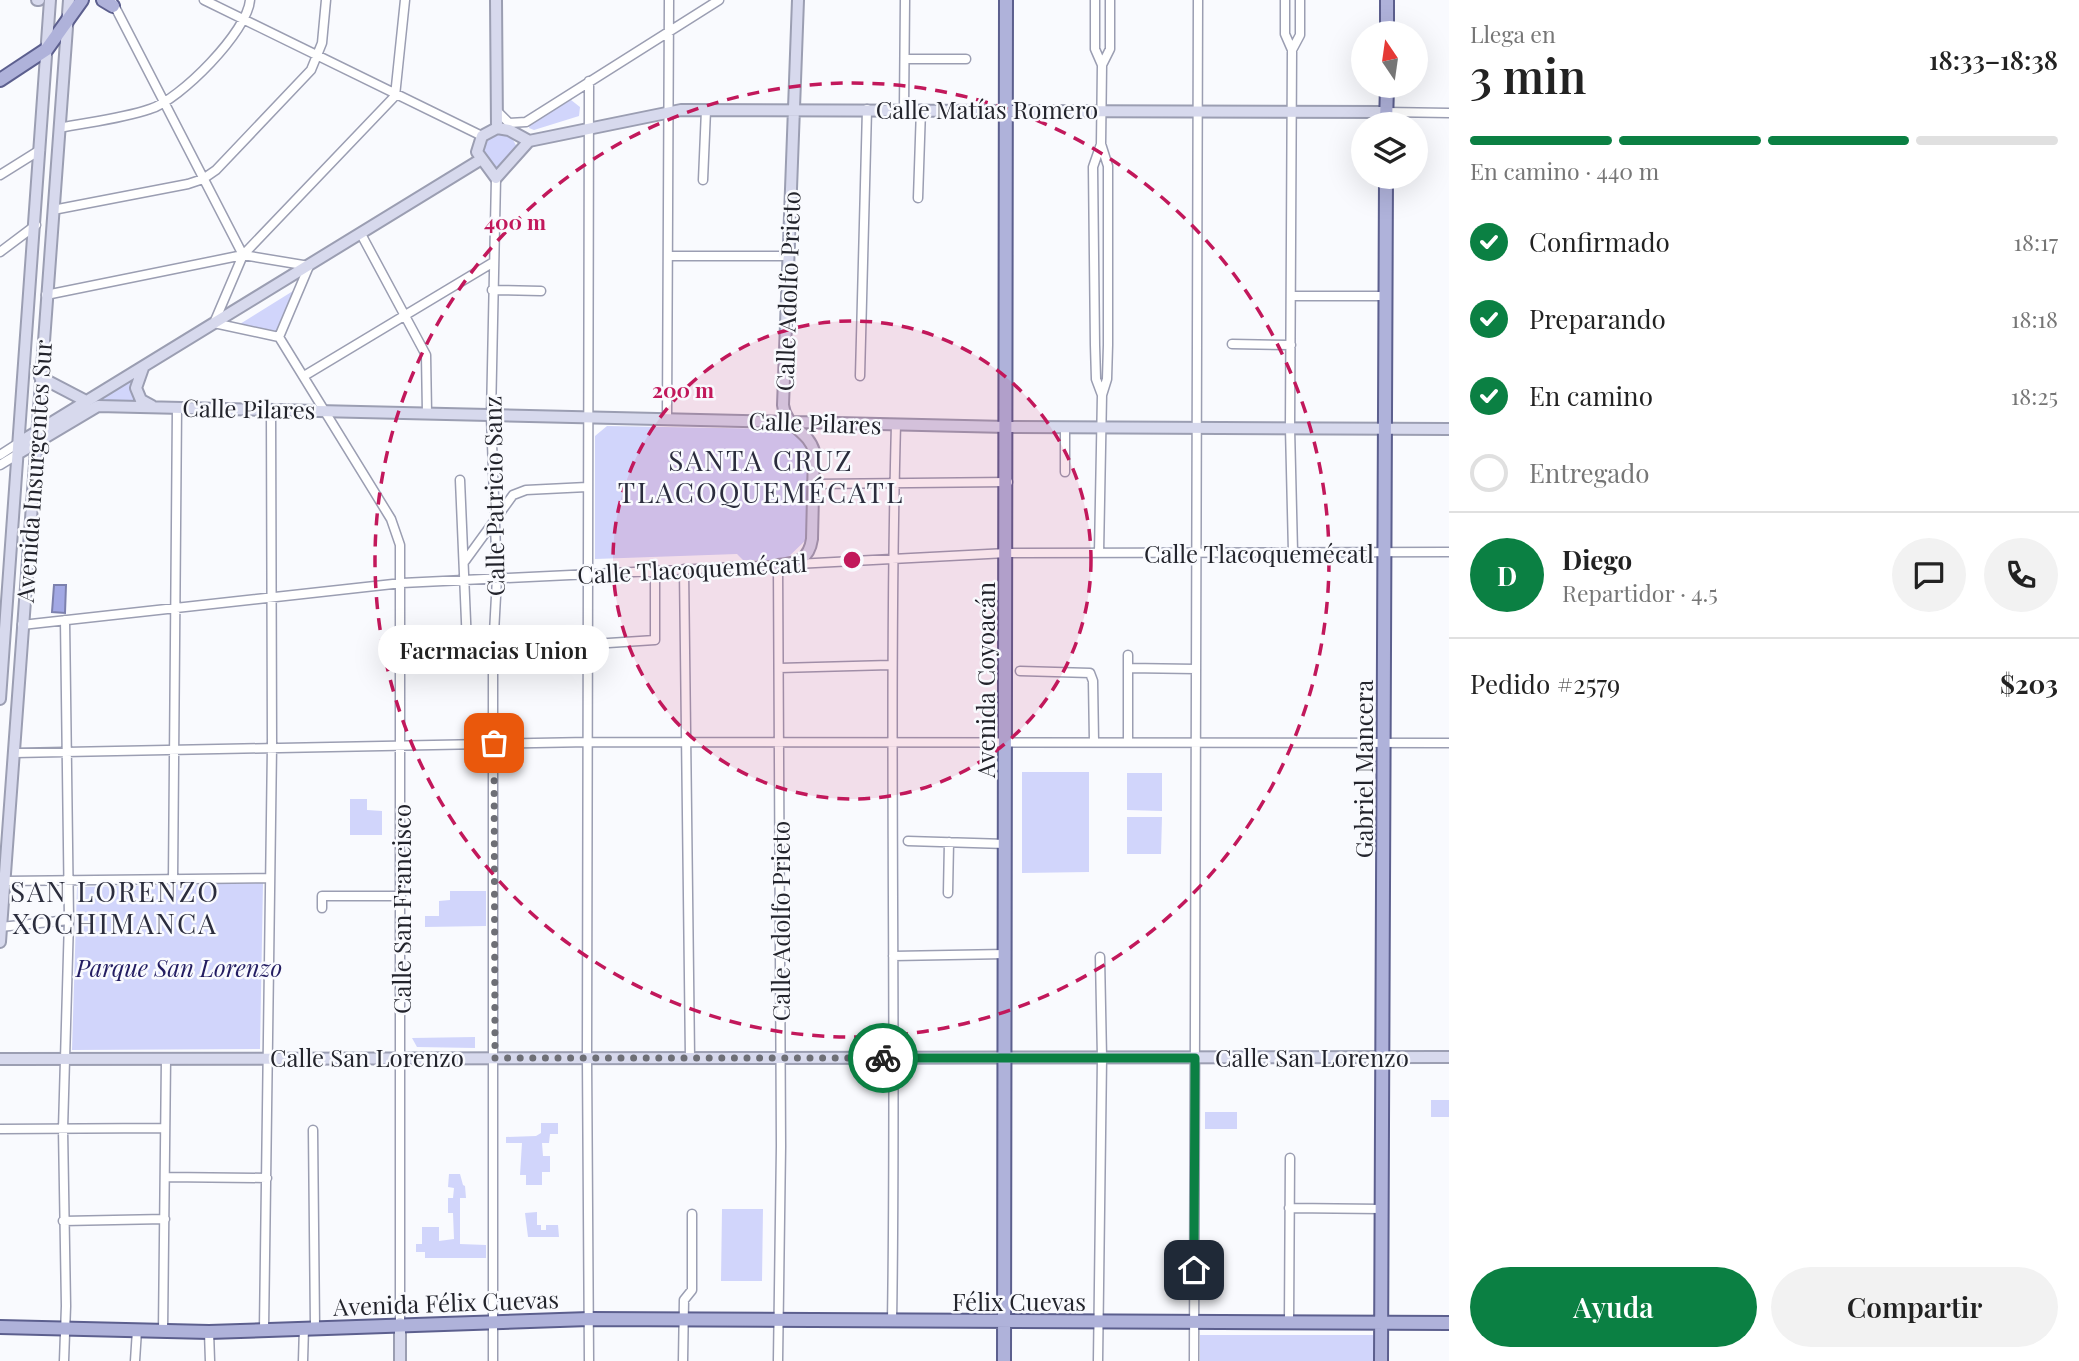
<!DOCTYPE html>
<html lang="es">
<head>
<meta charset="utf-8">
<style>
  :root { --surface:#fff; --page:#f2f2f2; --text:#222; --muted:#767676; --line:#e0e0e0; --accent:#0b8043 }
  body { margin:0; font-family:"Playfair Display",serif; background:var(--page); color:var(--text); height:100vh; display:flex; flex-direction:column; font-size:26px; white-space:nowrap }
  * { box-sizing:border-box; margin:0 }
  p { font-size:23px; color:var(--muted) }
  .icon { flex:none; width:38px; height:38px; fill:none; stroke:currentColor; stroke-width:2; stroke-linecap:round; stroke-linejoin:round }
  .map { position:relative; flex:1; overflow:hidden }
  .sheet { display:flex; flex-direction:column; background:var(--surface); width:630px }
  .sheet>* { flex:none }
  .needle { width:46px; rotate:347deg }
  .tools { position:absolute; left:1351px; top:21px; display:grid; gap:14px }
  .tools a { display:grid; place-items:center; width:77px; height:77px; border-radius:50%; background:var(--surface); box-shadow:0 7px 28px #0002; font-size:35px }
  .pin { position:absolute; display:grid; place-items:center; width:60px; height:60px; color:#fff; margin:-30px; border-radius:14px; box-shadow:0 4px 10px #0006 }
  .courier { position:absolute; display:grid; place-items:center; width:70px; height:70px; margin:-35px; border:5px solid #0b8043; border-radius:50%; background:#fff; color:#222; box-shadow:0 2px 9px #0007 }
  .bubble { position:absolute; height:49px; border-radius:24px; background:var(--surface); box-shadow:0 7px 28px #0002; font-size:23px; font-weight:600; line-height:49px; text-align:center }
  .summary em { font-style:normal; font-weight:600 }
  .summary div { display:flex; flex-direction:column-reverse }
  .summary { display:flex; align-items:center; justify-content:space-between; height:119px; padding:0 21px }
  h1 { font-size:46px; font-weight:600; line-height:52px }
  .bar { display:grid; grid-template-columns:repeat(4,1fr); gap:10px 7px; align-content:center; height:84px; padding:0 21px }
  .bar i { height:9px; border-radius:5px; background:var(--line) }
  .bar .selected { background:var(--accent) }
  .bar p { grid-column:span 4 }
  .line { display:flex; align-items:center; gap:18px; padding:0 21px; border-top:2px solid var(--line) }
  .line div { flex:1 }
  .round { display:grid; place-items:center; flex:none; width:74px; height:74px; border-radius:37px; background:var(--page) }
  ol { padding:0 21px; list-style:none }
  li { display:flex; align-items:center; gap:21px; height:77px }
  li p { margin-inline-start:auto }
  li .icon { padding:7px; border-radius:50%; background:var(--accent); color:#fff; stroke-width:4 }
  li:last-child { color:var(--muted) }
  li i { width:38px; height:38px; border:4px solid var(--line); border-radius:50% }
  .action { display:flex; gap:14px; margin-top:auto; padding:14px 21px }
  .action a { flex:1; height:80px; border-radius:42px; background:var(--accent); color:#fff; font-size:28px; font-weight:600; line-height:80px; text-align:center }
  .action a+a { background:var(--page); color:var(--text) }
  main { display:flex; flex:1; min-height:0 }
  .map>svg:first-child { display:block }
  .green { fill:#d1d5fb }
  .water { fill:#a2a8e4; stroke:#7c80ad; stroke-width:2 }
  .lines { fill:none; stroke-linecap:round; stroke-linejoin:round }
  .street-casing { stroke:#9b9eb2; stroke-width:11 }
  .secondary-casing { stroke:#9b9eb2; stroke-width:14 }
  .primary-casing { stroke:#5c5f8e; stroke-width:16 }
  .street { stroke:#fff; stroke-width:8 }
  .secondary { stroke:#d7d9ed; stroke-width:10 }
  .primary { stroke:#afb2da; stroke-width:12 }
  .done { stroke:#6e6f76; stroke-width:7; stroke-dasharray:0 12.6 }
  .route { stroke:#0b8043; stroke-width:9 }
  .ring { fill:none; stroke:#c2185b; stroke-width:3.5; stroke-dasharray:12 9 }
  .labels { text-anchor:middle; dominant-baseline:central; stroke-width:5; stroke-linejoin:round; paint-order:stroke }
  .street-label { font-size:24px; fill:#23242c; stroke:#f9fafe }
  .park-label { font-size:24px; font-style:italic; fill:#221c61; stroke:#f9fafe }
  .quarter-label { font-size:28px; letter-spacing:2px; fill:#2b2d3d; stroke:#f9fafe }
  .centre { fill:#c2185b; stroke:#f9fafe; stroke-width:3.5 }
  .ring-label { font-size:21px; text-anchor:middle; font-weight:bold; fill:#c2185b; stroke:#f9fafe; stroke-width:5; stroke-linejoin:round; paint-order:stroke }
</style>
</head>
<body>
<main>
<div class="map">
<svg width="1449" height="1361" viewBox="0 0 1449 1361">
  <rect width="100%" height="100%" fill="#f9fafe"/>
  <!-- green -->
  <path class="green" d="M571,100l9,7 -1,9 -45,14 -5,-2 1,-4z
    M500,132l11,4 7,13 -19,20 -16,-12c-1,-16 3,-18 17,-25z
    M293,291l-17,40 -37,-7h1z
    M132,381l6,21 -41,-1z
    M607,426l173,3 25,8 4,41 -2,61 -23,22 -41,-1 -6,-6 -142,5v-123z
    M1022,772h67v100l-67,1z
    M1127,773h35v38l-35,-1z
    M350,799h17v11l15,1v24h-32z
    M1127,817h35l-1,37h-34z
    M263,883l-3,166 -188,1 5,-163z
    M450,891h36v35l-61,1v-11h14v-15l11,-1z
    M475,1037v11l-58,-1 -5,-9z
    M1431,1100h18v17h-18z
    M1205,1112h32v17h-32z
    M541,1123h17v11h-8l-1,9h-7l1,13h7v16h-8v13h-16v-10h-6l2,-32h-16v-6l30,-1 5,-3z
    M449,1174h11l3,11 2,1 1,12h-6v46l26,1v13h-61v-6h-9v-8h6v-17h17v14l15,-2 -1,-26h-5v-15h5l1,-10 -6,-1z
    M722,1209h41l-1,72h-41z
    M537,1212v13h4v5h5v-5h12l1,12h-31l-3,-24z
    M1200,1335h173v26h-173z"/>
  <!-- water -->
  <path class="water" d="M54,585h12l-1,28 -13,-1z"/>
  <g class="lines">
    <!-- street casing -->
    <g class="street-casing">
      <path id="street" d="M204,0l278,136
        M1095,0v49l7,16 -1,79 -8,23 2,178 1,34 6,16
        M1285,0v34l7,16
        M113,3l130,252
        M905,59h61
        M1102,65l8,-16v-49
        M904,109l1,-109
        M497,111l12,12 17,-1 193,-122
        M1386,112l63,1
        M59,128c30,-6 62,-9 91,-19 30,-9 98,-78 100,-109
        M0,175l40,-25
        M703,180l3,-70
        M918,198l3,-89
        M53,210l135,-26 15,-5 13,-9 95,-100 11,-27 4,-43
        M361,234l65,121 1,58
        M0,252l36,-27
        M243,255l-29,68 65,14 112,182 9,26v778
        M243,255l66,11 -30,71
        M668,256h119
        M492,290l49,1
        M46,295l197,-40 152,-159 10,-96
        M1291,296h95
        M1232,344l59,1
        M304,376l188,-113
        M860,376l7,-267
        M667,420l2,-420
        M0,455l20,-13
        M0,465l18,-11
        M1065,472v-45
        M460,480l8,188
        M814,484l194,-2
        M1293,552l-3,-124 2,-378 8,-15v-35
        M1099,553l3,-158 5,-16 1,-34v-179l-7,-22
        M465,561l48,-66 13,-5 61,-3
        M796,564l211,-11 442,-1
        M684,569l6,489
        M22,625l380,-42 376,-18 3,581 -3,215
        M468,652l187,-12v-71
        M779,668l111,-3
        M1128,668l68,1
        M1020,671l70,2 3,8 1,60
        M1128,741v-86
        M14,753l575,-11 860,1
        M908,841l98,3
        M173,880l4,-473
        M5,881l265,-3
        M948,893l1,-51
        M322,908v-12h79
        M0,927l69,-7
        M893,956l113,-2
        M0,1129l165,-1
        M313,1130l2,197
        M165,1177l102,1
        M1289,1208l93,1
        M63,1221l102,-2
        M892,1321c5,-299 -4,-598 4,-897
        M1289,1323l1,-165
        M264,1329l8,-583 -1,-337
        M163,1331l3,-273
        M209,1332l1,29
        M64,1361l2,-55 -3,-177 6,-209 -4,-300
        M135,1361l2,-31
        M303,1361l1,-34
        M493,1361v-710l4,-73 -6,-162 5,-238
        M589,1361l-2,-303 2,-977
        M683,1361l1,-61 8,-10v-76
        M1098,1361l4,-303 -2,-101
        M1194,1361l4,-1361"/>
    </g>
    <!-- secondary casing -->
    <g class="secondary-casing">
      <path id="secondary" d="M37,0h2
        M496,0l1,128
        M497,128l12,2 20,11 -33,37 -19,-26 5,-16z
        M529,141l152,-31 705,2
        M143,368l-7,20 5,12 11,6
        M40,377l46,24
        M20,442l460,-282
        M19,453l79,-47 909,21 442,2
        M778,565c19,-2 31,-5 34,-26l2,-88c-6,-21 -28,-23 -31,-46l15,-405
        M0,699l50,-699
        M0,942l69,-942
        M0,1059l1449,-2
        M400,1323v38"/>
    </g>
    <!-- primary casing -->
    <g class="primary-casing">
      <path id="primary" d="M103,0l10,6
        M1387,33v-33
        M0,80l47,-31 35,-49
        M1386,124l1,-38
        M0,1327l209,5 380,-13 860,4
        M1004,1361l2,-1361
        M1381,1361l5,-1184"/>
    </g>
    <!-- street -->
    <use href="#street" class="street"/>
    <!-- secondary -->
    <use href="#secondary" class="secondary"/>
    <!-- primary -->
    <use href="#primary" class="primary"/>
  </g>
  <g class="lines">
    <!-- done -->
    <path class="done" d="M494,743l1,315h388"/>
    <!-- route -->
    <path class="route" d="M883,1058h312l-1,212"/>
  </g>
  <!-- distance rings -->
  <circle cx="852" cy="560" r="239" fill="#c2185b" fill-opacity=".12"/>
  <g class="ring">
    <circle cx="852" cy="560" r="239"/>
    <circle cx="852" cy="560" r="477"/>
  </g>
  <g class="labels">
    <!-- street labels -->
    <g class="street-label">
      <text x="987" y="109">Calle Matías Romero</text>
      <text transform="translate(787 291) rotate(-88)">Calle Adolfo Prieto</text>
      <text transform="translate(249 408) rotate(1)">Calle Pilares</text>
      <text transform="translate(815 422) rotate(2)">Calle Pilares</text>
      <text transform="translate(33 471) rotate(-86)">Avenida Insurgentes Sur</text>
      <text transform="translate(493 496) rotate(-91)">Calle Patricio Sanz</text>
      <text x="1259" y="553">Calle Tlacoquemécatl</text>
      <text transform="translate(692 568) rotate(-3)">Calle Tlacoquemécatl</text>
      <text transform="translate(985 680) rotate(-90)">Avenida Coyoacán</text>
      <text transform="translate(1363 769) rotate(-90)">Gabriel Mancera</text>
      <text transform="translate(401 909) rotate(-90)">Calle San Francisco</text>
      <text transform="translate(780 921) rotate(-90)">Calle Adolfo Prieto</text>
      <text x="367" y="1057">Calle San Lorenzo</text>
      <text x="1312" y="1057">Calle San Lorenzo</text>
      <text x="1019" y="1301">Félix Cuevas</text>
      <text transform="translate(446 1302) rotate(-2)">Avenida Félix Cuevas</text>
    </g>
    <!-- park labels -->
    <g class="park-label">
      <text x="179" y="967">Parque San Lorenzo</text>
    </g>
    <!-- quarter labels -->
    <g class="quarter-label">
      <text x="761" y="459">SANTA CRUZ<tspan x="761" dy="32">TLACOQUEMÉCATL</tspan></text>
      <text x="115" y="890">SAN LORENZO<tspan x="115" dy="32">XOCHIMANCA</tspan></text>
    </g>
  </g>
  <circle cx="852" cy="560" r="10" class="centre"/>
  <g class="ring-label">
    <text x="515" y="230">400 m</text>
    <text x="683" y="398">200 m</text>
  </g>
</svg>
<div class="tools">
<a><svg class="needle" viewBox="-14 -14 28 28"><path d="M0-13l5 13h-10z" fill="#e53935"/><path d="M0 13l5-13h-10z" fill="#767676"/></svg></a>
<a><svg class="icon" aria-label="layers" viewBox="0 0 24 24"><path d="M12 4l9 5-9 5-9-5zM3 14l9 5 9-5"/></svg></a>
</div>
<div class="pin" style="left:494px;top:743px;background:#ea580c"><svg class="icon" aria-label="bag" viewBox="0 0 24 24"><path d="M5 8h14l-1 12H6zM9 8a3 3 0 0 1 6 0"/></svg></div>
<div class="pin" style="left:1194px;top:1270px;background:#1f2937"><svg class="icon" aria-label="home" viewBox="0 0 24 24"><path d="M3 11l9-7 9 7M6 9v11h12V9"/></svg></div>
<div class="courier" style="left:883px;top:1058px"><svg class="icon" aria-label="bike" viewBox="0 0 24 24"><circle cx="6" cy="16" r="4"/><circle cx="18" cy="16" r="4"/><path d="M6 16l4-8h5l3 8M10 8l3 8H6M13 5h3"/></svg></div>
<div class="bubble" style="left:378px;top:625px;width:231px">Facrmacias Union</div>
</div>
<section class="sheet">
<div class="summary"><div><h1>3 min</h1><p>Llega en</p></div><em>18:33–18:38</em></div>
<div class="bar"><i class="selected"></i><i class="selected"></i><i class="selected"></i><i></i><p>En camino · 440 m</p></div>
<ol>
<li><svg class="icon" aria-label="check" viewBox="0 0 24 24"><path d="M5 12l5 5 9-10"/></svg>Confirmado<p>18:17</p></li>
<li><svg class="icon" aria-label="check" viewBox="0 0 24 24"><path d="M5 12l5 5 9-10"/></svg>Preparando<p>18:18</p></li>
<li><svg class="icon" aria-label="check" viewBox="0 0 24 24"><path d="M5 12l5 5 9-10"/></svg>En camino<p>18:25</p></li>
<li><i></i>Entregado</li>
</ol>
<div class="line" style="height:126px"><b class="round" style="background:var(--accent);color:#fff">D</b><div><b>Diego</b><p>Repartidor · 4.5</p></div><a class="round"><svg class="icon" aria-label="chat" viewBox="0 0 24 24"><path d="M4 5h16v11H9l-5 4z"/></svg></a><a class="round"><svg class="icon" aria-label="phone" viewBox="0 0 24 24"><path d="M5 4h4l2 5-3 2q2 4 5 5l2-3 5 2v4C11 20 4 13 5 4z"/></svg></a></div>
<div class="line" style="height:91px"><div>Pedido #2579</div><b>$203</b></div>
<div class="action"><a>Ayuda</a><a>Compartir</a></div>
</section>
</main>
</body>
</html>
